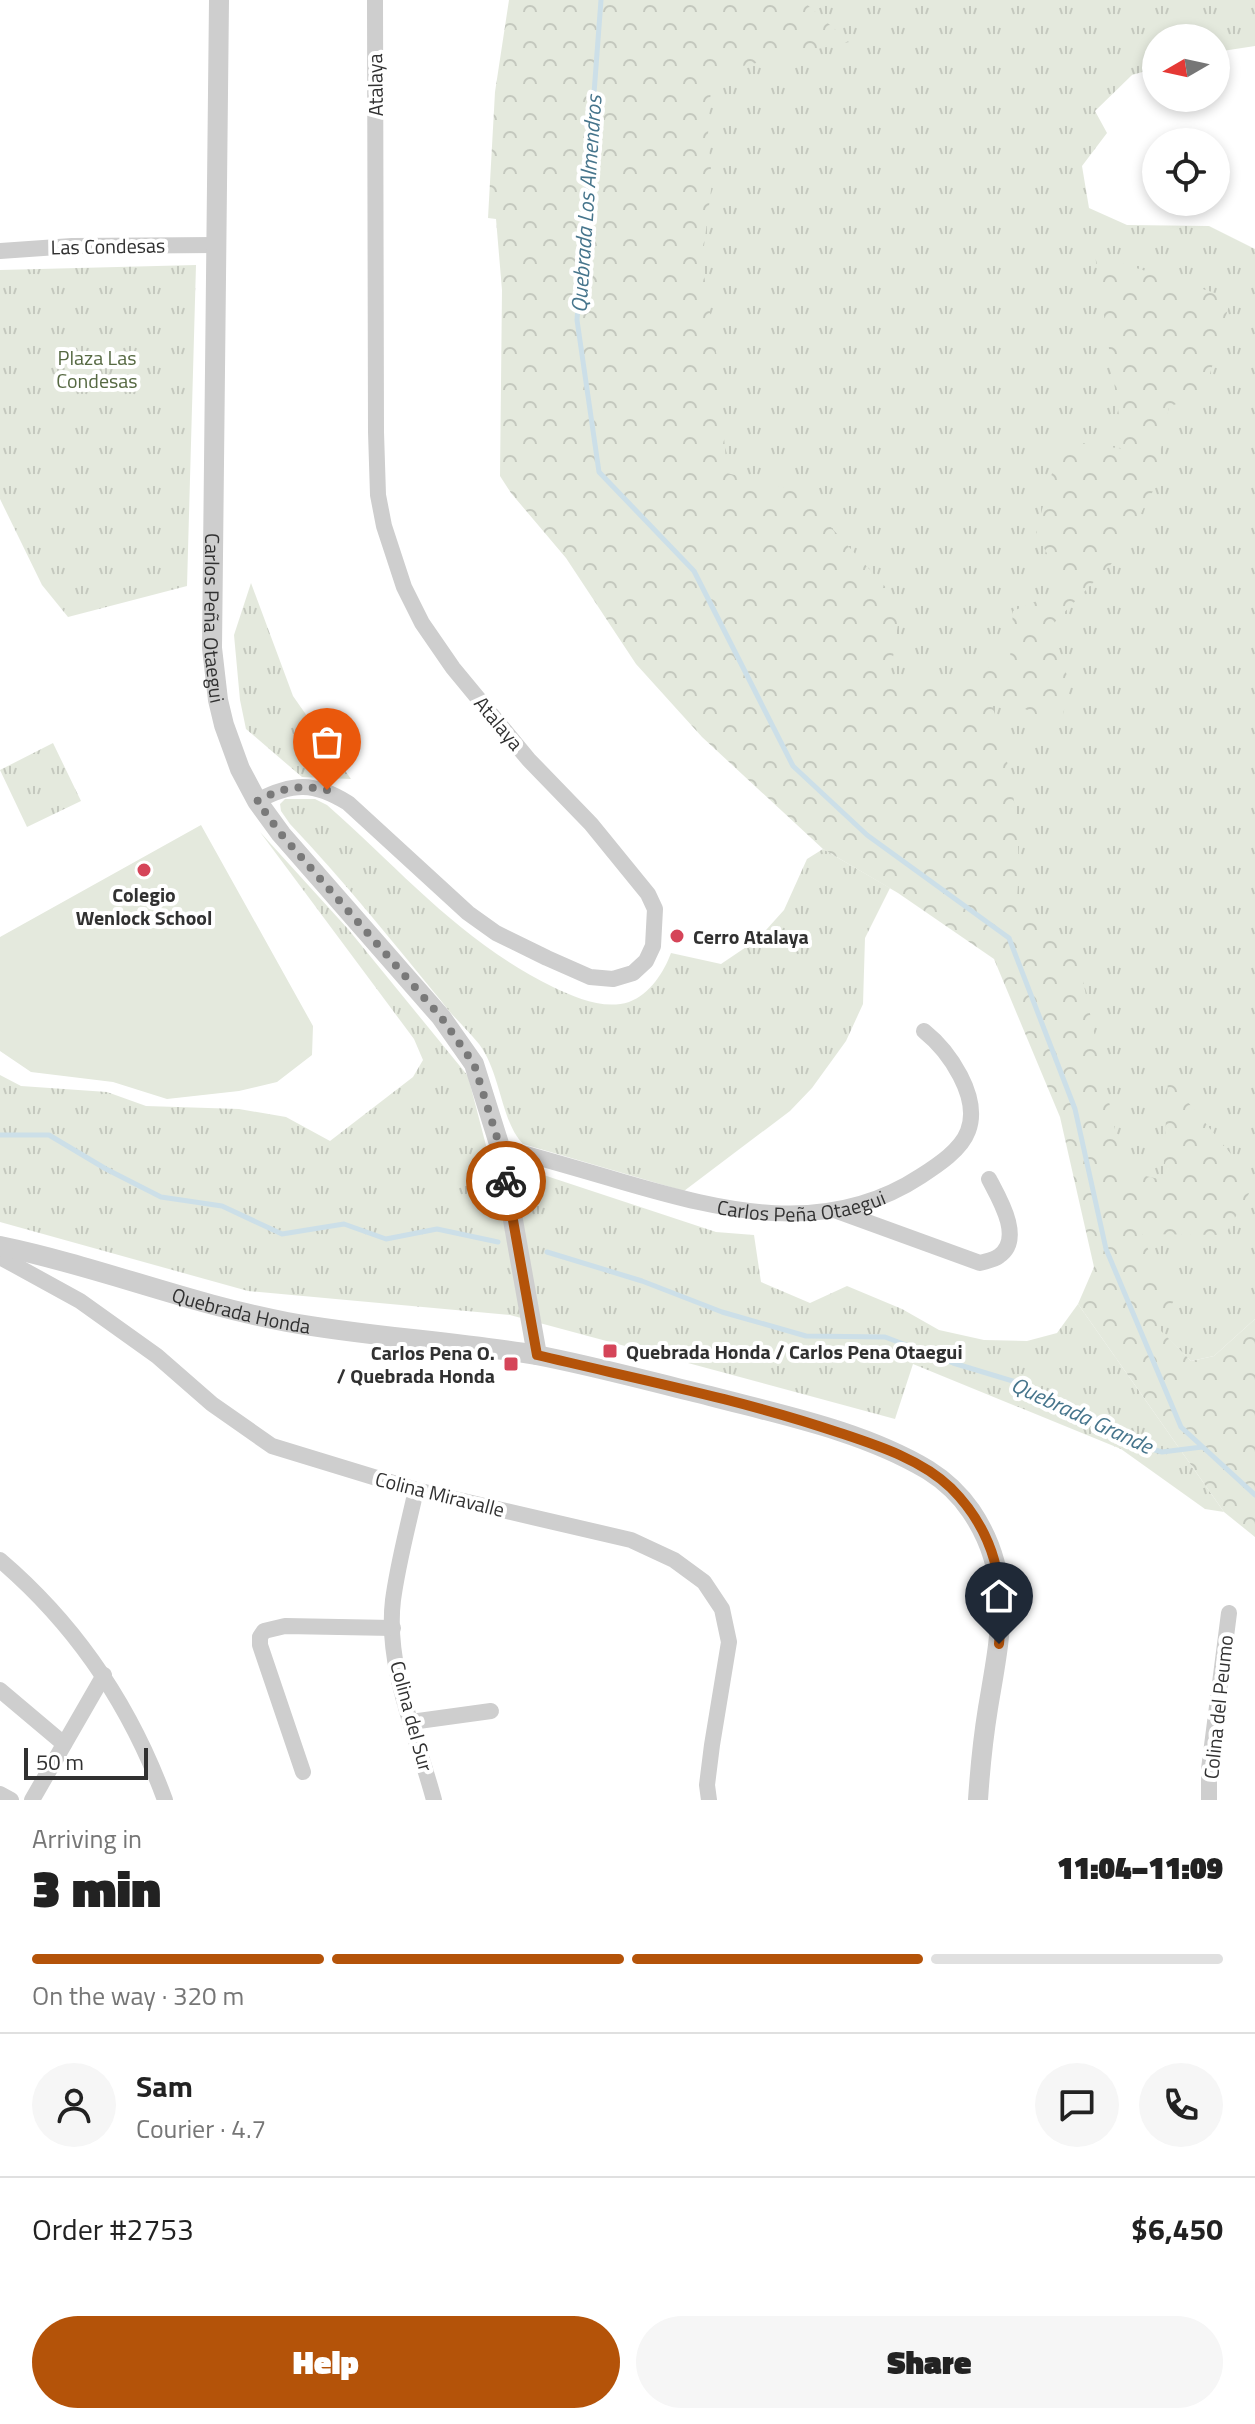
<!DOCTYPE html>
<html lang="en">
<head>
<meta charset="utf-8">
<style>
  :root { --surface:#fff; --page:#f6f6f6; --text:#222; --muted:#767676; --line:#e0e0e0; --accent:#b45309 }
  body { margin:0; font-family:"Titillium Web",sans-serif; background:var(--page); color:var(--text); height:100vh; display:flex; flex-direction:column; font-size:30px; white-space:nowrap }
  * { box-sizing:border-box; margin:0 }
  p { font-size:26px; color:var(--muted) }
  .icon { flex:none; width:44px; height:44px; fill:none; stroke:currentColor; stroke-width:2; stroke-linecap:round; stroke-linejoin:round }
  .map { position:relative; height:1800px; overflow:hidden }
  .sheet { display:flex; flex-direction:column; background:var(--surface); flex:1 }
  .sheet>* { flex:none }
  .needle { width:52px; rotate:261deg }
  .buttons { position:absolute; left:1142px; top:24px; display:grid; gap:16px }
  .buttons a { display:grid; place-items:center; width:88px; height:88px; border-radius:50%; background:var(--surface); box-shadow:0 4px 12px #0003; font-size:40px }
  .scale { position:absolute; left:24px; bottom:20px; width:124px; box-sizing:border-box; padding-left:8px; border:4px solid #313131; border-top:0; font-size:22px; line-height:28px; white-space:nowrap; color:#313131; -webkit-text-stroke:6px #fff; paint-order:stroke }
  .pin { position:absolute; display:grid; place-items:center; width:68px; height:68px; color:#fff; margin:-82px -34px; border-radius:50% 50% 50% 0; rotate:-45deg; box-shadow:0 0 8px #0007 }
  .pin .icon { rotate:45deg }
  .courier { position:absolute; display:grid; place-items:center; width:80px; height:80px; margin:-40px; border:6px solid #b45309; border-radius:50%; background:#fff; color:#222; box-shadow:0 2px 10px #0007 }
  .overview em { font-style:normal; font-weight:800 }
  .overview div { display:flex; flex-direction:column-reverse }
  .overview { display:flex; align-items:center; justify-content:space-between; height:136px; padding:0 32px }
  h1 { font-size:52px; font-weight:800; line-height:60px }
  .bar { display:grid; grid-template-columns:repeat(4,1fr); gap:12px 8px; align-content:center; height:96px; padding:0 32px }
  .bar i { height:10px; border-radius:6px; background:var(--line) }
  .bar .on { background:var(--accent) }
  .bar p { grid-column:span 4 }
  .line { display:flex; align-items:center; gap:20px; padding:0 32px; border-top:2px solid var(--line) }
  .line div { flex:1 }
  .round { display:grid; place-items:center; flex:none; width:84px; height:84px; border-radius:42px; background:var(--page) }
  .action { display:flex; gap:16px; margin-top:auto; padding:16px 32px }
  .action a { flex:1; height:92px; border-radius:48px; background:var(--accent); color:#fff; font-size:32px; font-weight:800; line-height:92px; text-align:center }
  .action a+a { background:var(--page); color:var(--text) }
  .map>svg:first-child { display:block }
  .grass { fill:url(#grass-tufts) }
  .forest { fill:url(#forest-crowns) }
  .pitch { fill:#e4e9dd }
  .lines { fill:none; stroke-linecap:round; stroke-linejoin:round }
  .stream { stroke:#ccdfe8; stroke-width:5 }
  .minor { stroke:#cecece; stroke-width:16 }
  .tertiary { stroke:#cecece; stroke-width:20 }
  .done { stroke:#797979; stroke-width:8; stroke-dasharray:0 14.4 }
  .route { stroke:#b45309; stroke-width:10 }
  .poi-dot { fill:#d54559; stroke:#fff; stroke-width:3 }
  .labels { text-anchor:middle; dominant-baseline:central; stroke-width:8; stroke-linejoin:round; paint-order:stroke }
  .street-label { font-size:20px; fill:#313131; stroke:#fff }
  .park-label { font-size:20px; fill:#566942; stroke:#fff }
  .poi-label { font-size:20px; font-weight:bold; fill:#313131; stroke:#fff; text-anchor:start }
  .water-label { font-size:22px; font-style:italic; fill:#46758c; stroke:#fff }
</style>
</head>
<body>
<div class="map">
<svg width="1255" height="1800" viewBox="0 0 1255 1800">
  <defs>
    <pattern id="grass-tufts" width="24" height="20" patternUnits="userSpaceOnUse" patternTransform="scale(2)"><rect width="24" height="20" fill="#e4e9dd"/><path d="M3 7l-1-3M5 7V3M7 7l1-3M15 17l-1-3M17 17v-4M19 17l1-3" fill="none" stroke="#c4c8be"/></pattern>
    <pattern id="forest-crowns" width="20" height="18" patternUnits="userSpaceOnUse" patternTransform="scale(2)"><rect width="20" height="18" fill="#e4e9dd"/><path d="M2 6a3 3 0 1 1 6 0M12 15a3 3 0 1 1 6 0" fill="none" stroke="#c4c8be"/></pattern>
  </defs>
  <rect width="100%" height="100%" fill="#fff"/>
  <!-- grass -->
  <path class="grass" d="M626,0h629v46l-39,6v-14h-60v30l-24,7 -37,36 12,22 -25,33 7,42 38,17 82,1 46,23v1070l-41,37 -23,5 -35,-34 -64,-225 -490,-776z
    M196,265l-9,321 -119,31 -26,-32 -42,-86v-229z
    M251,583l42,113 58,83 -49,-2 -56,-48 -6,-29 -6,-65z
    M53,743l28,58 -54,26 -27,-57z
    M285,799h30l12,6c76,67 133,136 226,182 23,11 51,23 76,15 21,-8 35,-30 42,-49l50,11 37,-25 26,-29 23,-51 16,-10 67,39 -25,50 -2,66 -17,37 -34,47 -22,23 -106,80 -161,-47c-22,-22 -22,-71 -44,-100 -12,-15 -26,-27 -37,-42 -50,-61 -98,-121 -152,-178l-9,-13 -1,-7z
    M260,832l88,97 120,147 21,81 227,75 38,3 7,47 49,21 37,-17 55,23 37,21 45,10 43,1 30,-8 21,-29 146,208 -19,-3 -84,-60 -208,-85 -18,55 -385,-104 -262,-24 -248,-69v-147l21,11 86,6 39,14 93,3 47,8 44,24 83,-64 10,-17 -9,-21z"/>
  <!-- forest -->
  <path class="forest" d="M509,0h293l47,42 -120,27 -18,18 -3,47 4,48 -10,80 16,102 9,109 71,18 103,113 -12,80 51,2 70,-27 3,-48 52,-22 -29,-57 25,-92 63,9 -29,-194 136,43 -26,94 -36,15 -16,84 -38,69 -63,65 18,61 -10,40 -72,-35c22,69 35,136 29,208l61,59 46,213 39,9 5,-102 87,105 -30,52 -86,-1 38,62 -20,31 34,34 23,-5 41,-37v218l-31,-25 -146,-208 16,-37 -34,-150 -66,-158 -96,-66 -75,-44 -121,-112 -66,-73 -70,-106 -55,-65 -11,-17 2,-186 -6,-71 -8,-1 7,-126z"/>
  <!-- pitch -->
  <path class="pitch" d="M201,825l112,201 -1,29 -35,27 -38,9 -72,8 -54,-17 -82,-10 -31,-21v-114z"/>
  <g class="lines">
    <!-- stream -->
    <path class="stream" d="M601,0l-24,320 22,152 95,99 99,195 74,69 142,103 66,171 31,140 75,178 74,68
      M0,1135h49l57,34 55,28 61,9 60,28 62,-10 42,15 51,-10 61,13
      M547,1252l95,29 80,31 84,24 79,1 68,26 73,22 69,33 33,24 34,10 40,-5"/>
    <!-- minor -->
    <g class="minor">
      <path d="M0,251l72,-5 145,-1"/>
      <path d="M257,801c36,-19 57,-19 91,2l120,110 28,20 51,25 43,19 23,2 20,-6 13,-12 7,-15 2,-37 -7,-15 -57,-70 -62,-64 -76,-92 -31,-45 -18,-36 -20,-61 -6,-31 -2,-63 -1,-432"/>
      <path id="s1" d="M500,1147c41,11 82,23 123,35 100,29 204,56 298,-6 17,-11 40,-26 47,-45 13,-34 -19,-80 -44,-100"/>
      <path d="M837,1211l143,52c6,-2 14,-3 19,-7 25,-17 0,-58 -10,-77"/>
      <path d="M0,1257l80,44 77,55 55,48 60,42 144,44 215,50 43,20 30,22 18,27 7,33 -17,103 -5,40 2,15"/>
      <path d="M416,1490c-8,36 -18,73 -23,110 -8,67 24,136 41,200"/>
      <path d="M0,1560c76,65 131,147 165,240"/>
      <path d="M0,1690l64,54"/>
      <path d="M411,1722l80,-11"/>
      <path d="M303,1772l-43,-127v-8l4,-6 21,-5 108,2"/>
      <path d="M0,1794l11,6"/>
      <path d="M32,1800l72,-125"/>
      <path d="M1209,1800v-31l20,-156"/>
    </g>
    <!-- tertiary -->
    <g class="tertiary">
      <path id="s2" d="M219,0l-7,648 6,52 6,25 16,44 17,32 24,33 160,183 33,47 26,83 37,208"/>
      <path id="s3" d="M0,1246c97,20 190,58 287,76 82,15 167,19 249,33 58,11 116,27 174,41 72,19 153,35 218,74 16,10 32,25 43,41 44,65 29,125 17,197 -5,31 -8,61 -10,92"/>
    </g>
  </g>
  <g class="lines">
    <!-- done -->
    <path class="done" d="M327,790c-26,-6 -46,-2 -70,11l24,33 160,183 33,47 26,83 6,34"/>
    <!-- route -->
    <path class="route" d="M506,1181l31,174c100,24 202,44 300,77 39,13 84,27 114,56 44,44 55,96 48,156"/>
  </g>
  <!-- markers -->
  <g class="poi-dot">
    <circle cx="144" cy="870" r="8"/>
    <circle cx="677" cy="936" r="8"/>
    <rect x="602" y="1343" width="16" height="16" rx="4"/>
    <rect x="503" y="1356" width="16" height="16" rx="4"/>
  </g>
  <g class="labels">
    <!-- street labels -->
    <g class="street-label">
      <text transform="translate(375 85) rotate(-91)">Atalaya</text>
      <text transform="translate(108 246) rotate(-1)">Las Condesas</text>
      <text stroke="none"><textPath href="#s2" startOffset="618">Carlos Peña Otaegui</textPath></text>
      <text transform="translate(499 723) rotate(50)">Atalaya</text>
      <text stroke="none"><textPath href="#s1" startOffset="310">Carlos Peña Otaegui</textPath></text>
      <text stroke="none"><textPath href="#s3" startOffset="250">Quebrada Honda</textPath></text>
      <text transform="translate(440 1494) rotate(14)">Colina Miravalle</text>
      <text transform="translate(1218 1707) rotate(-84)">Colina del Peumo</text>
      <text transform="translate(412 1716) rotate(75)">Colina del Sur</text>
    </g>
    <!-- park labels -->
    <g class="park-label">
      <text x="97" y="357">Plaza Las<tspan x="97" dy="23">Condesas</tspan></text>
    </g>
    <!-- poi labels -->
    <g class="poi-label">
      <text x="144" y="894" text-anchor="middle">Colegio<tspan x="144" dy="23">Wenlock School</tspan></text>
      <text x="693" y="936">Cerro Atalaya</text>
      <text x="626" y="1351">Quebrada Honda / Carlos Pena Otaegui</text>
      <text x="495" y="1352" text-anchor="end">Carlos Pena O.<tspan x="495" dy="23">/ Quebrada Honda</tspan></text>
    </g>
    <!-- water labels -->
    <g class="water-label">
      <text transform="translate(586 204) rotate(-86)">Quebrada Los Almendros</text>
      <text transform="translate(1082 1415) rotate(25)">Quebrada Grande</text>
    </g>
  </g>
</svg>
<div class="buttons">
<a><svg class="needle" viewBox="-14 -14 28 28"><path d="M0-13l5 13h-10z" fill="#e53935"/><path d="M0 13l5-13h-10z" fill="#767676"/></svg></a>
<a><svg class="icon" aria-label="locate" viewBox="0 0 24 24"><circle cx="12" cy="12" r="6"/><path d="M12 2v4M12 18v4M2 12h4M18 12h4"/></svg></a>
</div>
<div class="scale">50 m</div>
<div class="pin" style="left:327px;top:790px;background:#ea580c"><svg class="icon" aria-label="bag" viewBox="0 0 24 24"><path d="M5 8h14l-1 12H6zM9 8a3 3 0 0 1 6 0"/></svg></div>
<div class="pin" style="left:999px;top:1644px;background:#1f2937"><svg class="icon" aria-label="home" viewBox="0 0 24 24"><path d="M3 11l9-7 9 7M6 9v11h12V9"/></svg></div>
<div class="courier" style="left:506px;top:1181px"><svg class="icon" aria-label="bike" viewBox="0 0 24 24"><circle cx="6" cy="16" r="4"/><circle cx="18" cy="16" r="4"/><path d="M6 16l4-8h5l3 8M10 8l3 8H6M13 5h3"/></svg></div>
</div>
<section class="sheet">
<div class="overview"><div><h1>3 min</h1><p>Arriving in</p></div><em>11:04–11:09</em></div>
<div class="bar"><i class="on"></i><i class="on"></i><i class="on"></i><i></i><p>On the way · 320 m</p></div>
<div class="line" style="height:144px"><a class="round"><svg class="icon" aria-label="person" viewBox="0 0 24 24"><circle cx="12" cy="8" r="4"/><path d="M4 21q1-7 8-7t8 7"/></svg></a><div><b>Sam</b><p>Courier · 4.7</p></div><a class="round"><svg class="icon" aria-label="chat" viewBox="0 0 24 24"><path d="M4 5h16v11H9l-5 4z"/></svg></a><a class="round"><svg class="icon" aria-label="phone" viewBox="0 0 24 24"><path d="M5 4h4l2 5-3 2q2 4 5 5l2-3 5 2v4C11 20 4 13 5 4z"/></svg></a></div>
<div class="line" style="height:104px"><div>Order #2753</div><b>$6,450</b></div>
<div class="action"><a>Help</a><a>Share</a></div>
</section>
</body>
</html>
